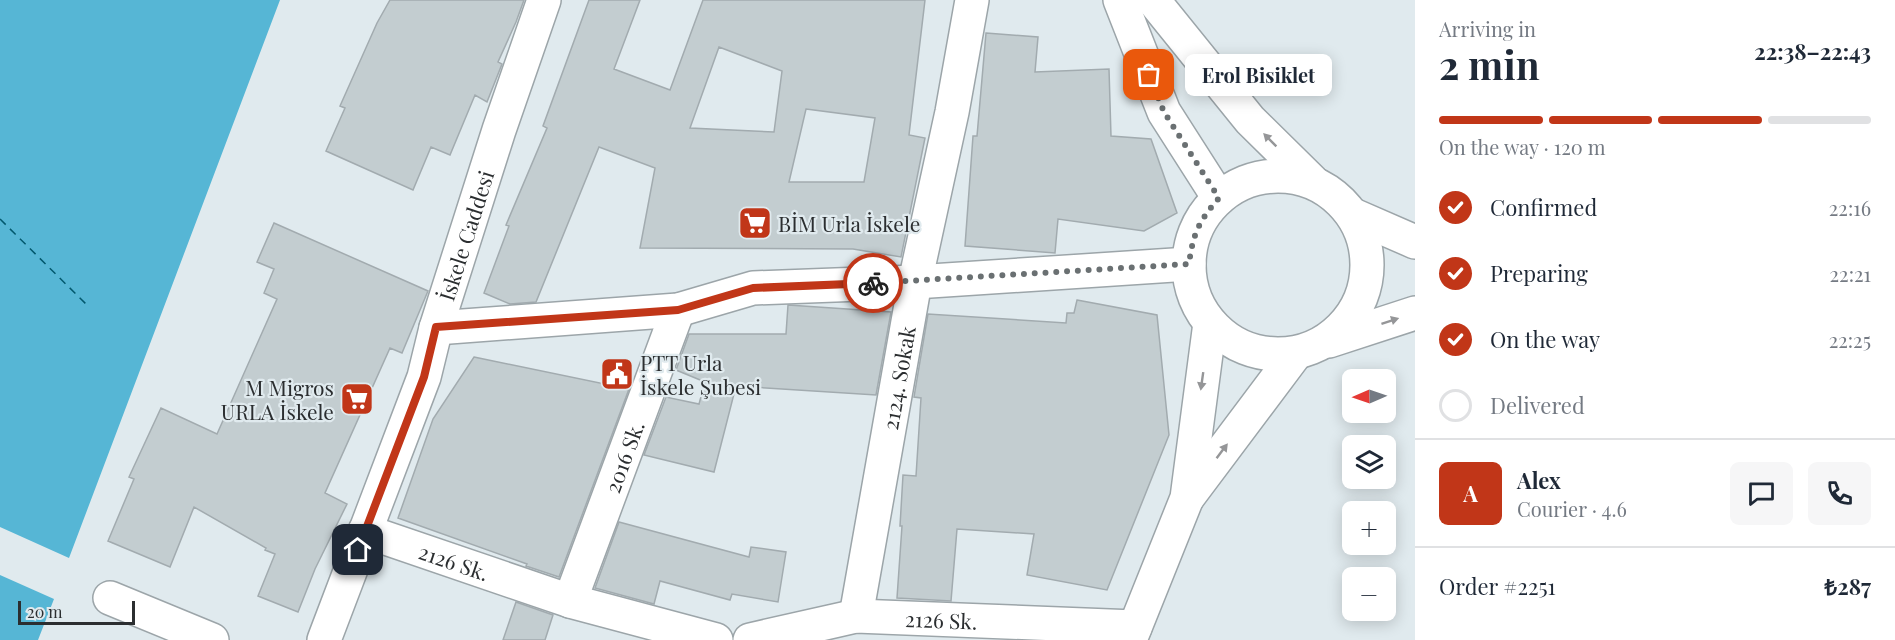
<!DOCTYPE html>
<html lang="en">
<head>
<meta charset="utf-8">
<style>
  :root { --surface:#fff; --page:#f6f6f7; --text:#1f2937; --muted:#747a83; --line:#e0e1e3; --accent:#c13618 }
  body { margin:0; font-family:"Playfair Display",serif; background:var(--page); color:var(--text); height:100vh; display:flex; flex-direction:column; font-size:22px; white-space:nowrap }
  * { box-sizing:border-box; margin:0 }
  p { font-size:20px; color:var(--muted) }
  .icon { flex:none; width:33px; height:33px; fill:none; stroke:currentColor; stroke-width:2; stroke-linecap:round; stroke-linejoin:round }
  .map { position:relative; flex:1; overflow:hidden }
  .panel { display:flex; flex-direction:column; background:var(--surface); width:480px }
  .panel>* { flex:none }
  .needle { width:39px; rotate:268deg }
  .tools { position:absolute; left:1342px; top:369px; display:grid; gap:12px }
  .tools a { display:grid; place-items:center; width:54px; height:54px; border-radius:9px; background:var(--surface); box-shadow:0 3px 15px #0003; font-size:30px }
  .scale { position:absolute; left:18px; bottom:15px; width:117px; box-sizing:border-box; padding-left:6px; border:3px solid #2b2e30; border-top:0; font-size:16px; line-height:21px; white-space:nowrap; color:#2b2e30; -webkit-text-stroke:4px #e0eaee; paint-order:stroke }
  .pin { position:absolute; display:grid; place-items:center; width:51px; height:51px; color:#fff; margin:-26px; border-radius:12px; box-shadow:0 3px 9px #0006 }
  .courier { position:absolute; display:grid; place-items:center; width:60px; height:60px; margin:-30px; border:4px solid #c13618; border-radius:50%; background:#fff; color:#222; box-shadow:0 2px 8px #0007 }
  .bubble { position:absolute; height:42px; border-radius:9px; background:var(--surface); box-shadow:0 3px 15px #0003; font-size:20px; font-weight:700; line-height:42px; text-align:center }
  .headline em { font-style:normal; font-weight:700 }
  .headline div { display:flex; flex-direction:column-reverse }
  .headline { display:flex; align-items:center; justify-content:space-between; height:102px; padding:0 24px }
  h1 { font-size:39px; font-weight:700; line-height:45px }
  .bar { display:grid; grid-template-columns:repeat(4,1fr); gap:9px 6px; align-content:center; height:72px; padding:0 24px }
  .bar i { height:8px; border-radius:4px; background:var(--line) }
  .bar .active { background:var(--accent) }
  .bar p { grid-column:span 4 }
  .line { display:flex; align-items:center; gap:15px; padding:0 24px; border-top:2px solid var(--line) }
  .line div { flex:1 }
  .round { display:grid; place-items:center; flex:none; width:63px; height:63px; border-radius:9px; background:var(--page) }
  ol { padding:0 24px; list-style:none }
  li { display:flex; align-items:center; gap:18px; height:66px }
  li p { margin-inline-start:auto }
  li .icon { padding:6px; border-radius:50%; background:var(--accent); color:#fff; stroke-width:4 }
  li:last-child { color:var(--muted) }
  li i { width:33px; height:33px; border:3px solid var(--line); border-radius:50% }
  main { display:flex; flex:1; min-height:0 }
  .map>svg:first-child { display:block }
  .water { fill:#56b6d5 }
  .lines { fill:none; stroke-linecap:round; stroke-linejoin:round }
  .ferry { stroke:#02586d; stroke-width:1.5; stroke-dasharray:8 6; stroke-linecap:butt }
  .building { fill:#c3cdd0; stroke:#a2abaf; stroke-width:1.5; fill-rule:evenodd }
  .minor-casing { stroke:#9ca5a9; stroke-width:36 }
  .minor { stroke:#fff; stroke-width:33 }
  .oneway { fill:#959698 }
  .done { stroke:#6a7072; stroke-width:6; stroke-dasharray:0 10.8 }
  .route { stroke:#c13618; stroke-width:8 }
  .labels { text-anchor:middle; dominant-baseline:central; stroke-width:4.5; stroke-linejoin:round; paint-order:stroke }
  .poi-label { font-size:21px; fill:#2b2e30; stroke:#e0eaee; text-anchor:start }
  .street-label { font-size:21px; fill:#2b2e30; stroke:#e0eaee }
</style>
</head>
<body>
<main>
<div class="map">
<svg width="1415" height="640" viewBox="0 0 1415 640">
  <rect width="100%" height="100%" fill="#e0eaee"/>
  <!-- water -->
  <path class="water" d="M0,0h280l-211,558 -69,-31z
    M0,575l54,24 -16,41h-38z"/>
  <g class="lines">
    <!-- ferry -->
    <path class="ferry" d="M0,219l87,86"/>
  </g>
  <!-- building -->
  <path class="building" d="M390,0h134l-8,22 -18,40 4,2 -15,38 -12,-7 -25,60 -19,-8 -18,43 -87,-39 19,-43 -5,-2 37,-83z
    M589,0h51l-26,69 56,21 33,-90h222l-16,135 16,3 -24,119 -48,-8 -213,-1 15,-80 -56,-21 -63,155 -26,2 -26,-11 25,-67 -3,-1 41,-97 -4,-2zM719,47l63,24 -8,61 -84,-4zM806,109l69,9 -11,64h-75z
    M986,33l52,4 -3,35 74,-3 2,67 40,3 26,74 -33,18 -86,-12 -3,34 -90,-7 8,-110h4z
    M274,223l154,68 -26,62 -12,-5 -65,145 22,11 -32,65 -17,43 -40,-16 17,-42 -10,-4 1,-2 -72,-41 -24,60 -62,-26 26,-62 -5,-2 32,-69 56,26 60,-135 -13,-6 10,-24 -17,-7z
    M1077,300l80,15 12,120 -62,155 -80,-15 7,-41 -77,-5 -6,72 -54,-3 5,-72h-2l3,-51 13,1 5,-78 -7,-1 14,-83 138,9 1,-10h7z
    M788,305l103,7 -15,83 -140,-9 -22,86 -70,-17 22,-58 33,7 6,-22 -29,-12 13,-36h97z
    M474,357l155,32 -70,188 -33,-11 1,-2 -129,-46 35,-99z
    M619,522l130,35 2,-10 35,5 -8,50 -46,-8 -2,6 -70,-19 -6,23 -59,-16z
    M516,602l37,13 -8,25h-42z"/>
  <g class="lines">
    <!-- minor casing -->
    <g class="minor-casing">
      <g id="minor">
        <path d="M1120,0l44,112 55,86"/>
        <path d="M1153,0l97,120 62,61"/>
        <circle cx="1278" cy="265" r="89"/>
        <path d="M1353,215l62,27"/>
        <path d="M436,328l242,-18 75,-22 162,-6 274,-18"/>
        <path d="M1329,341l86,-28"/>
        <path d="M1188,497l108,-144"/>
        <path id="s1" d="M365,531l205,70 146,39"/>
        <path d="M110,598l102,42"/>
        <path id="s2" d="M570,601l108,-291"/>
        <path id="s3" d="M856,616l59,-334 37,-170 20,-112"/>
        <path id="s4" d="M324,640l100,-263 12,-49 63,-198 45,-130"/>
        <path id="s5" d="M750,640l106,-24 279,11"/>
        <path d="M1130,640l57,-142 23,-175"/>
      </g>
    </g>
    <!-- minor -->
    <use href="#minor" class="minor"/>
  </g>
  <!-- one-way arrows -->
  <defs><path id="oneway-solid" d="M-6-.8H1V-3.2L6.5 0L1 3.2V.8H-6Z" transform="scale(1.5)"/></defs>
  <g class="oneway">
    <use href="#oneway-solid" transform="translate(1270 140) rotate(-135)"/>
    <use href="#oneway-solid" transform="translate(1390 321) rotate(-18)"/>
    <use href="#oneway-solid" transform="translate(1202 381) rotate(98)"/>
    <use href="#oneway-solid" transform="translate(1222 451) rotate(-53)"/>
  </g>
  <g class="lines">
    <!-- done -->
    <path class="done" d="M873,283l316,-19c4,-31 10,-43 30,-66l-55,-86 -15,-37"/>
    <!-- route -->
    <path class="route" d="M358,550l66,-173 12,-50 242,-17 75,-22 120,-5"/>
  </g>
  <!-- icons -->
  <defs>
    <g id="supermarket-square" transform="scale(1.725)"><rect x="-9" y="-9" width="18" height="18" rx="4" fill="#c13618" stroke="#e0eaee"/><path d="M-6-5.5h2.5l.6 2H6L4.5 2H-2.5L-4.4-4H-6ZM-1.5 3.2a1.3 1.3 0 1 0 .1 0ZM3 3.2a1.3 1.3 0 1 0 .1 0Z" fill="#fff"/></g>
    <g id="civic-square" transform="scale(1.725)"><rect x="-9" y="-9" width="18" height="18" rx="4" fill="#c13618" stroke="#e0eaee"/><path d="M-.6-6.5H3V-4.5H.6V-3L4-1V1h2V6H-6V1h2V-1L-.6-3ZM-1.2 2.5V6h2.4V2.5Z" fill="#fff"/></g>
  </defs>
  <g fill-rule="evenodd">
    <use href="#supermarket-square" x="755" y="223"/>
    <use href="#civic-square" x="617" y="374"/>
    <use href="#supermarket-square" x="357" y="399"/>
  </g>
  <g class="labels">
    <!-- poi labels -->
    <g class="poi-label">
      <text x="778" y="223">BİM Urla İskele</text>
      <text x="640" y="362">PTT Urla<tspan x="640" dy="24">İskele Şubesi</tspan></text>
      <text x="334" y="387" text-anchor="end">M Migros<tspan x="334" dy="24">URLA İskele</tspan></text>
    </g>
    <!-- street labels -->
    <g class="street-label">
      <text stroke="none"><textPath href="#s4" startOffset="429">İskele Caddesi</textPath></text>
      <text stroke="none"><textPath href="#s3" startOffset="242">2124. Sokak</textPath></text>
      <text stroke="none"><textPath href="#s2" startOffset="154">2016 Sk.</textPath></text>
      <text stroke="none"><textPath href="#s1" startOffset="94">2126 Sk.</textPath></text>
      <text stroke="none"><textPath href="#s5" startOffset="194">2126 Sk.</textPath></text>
    </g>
  </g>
</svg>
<div class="tools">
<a><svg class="needle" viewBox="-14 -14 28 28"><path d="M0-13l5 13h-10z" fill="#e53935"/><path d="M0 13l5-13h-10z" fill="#747a83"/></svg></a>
<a><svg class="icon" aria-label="layers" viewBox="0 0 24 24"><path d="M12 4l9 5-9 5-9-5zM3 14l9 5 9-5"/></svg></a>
<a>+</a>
<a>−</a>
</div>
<div class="scale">20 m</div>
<div class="pin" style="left:1149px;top:75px;background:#ea580c"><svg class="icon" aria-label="bag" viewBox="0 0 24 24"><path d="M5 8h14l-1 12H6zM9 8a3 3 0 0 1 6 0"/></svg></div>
<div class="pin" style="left:358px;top:550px;background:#1f2937"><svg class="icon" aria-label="home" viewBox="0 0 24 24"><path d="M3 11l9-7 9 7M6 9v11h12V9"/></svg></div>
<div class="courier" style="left:873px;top:283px"><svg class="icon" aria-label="bike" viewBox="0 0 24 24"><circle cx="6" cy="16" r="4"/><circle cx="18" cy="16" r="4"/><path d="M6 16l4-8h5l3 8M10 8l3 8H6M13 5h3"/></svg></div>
<div class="bubble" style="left:1185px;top:54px;width:147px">Erol Bisiklet</div>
</div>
<section class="panel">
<div class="headline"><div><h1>2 min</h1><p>Arriving in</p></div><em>22:38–22:43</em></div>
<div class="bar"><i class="active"></i><i class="active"></i><i class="active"></i><i></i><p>On the way · 120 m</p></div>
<ol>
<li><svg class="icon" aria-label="check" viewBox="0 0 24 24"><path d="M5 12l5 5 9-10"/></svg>Confirmed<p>22:16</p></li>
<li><svg class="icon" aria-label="check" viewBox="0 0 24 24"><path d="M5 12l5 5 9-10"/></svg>Preparing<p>22:21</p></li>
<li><svg class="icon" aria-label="check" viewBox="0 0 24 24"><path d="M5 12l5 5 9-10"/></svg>On the way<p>22:25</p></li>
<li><i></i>Delivered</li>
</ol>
<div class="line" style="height:108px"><b class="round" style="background:var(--accent);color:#fff">A</b><div><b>Alex</b><p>Courier · 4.6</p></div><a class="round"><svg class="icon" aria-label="chat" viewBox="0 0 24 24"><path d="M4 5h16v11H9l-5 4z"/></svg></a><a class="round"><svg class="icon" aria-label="phone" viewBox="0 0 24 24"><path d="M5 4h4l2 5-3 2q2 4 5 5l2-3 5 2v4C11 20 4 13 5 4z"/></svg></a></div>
<div class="line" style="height:78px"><div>Order #2251</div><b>₺287</b></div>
</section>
</main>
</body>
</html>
